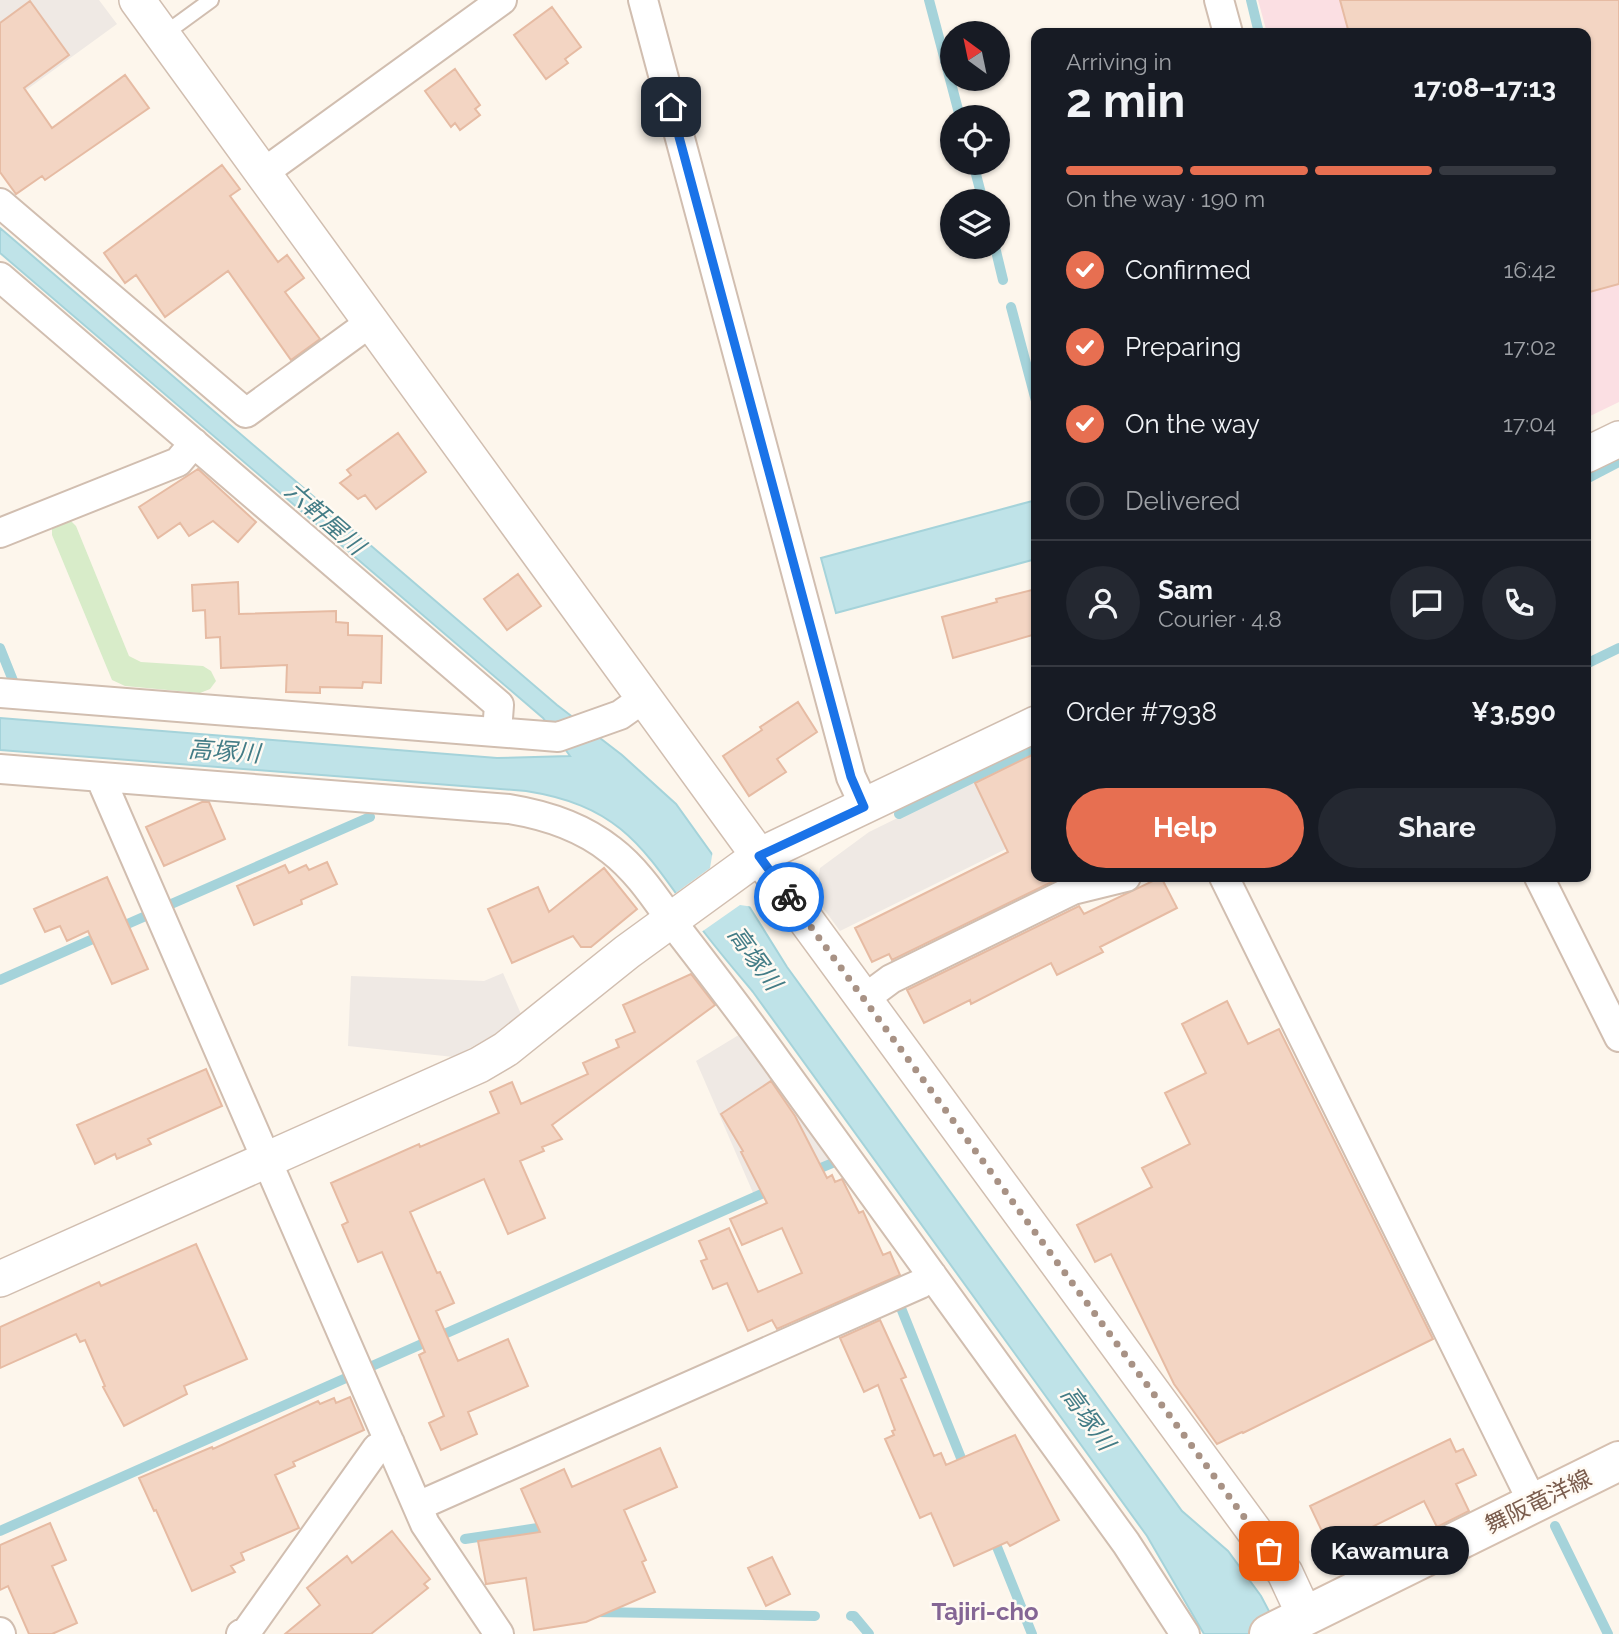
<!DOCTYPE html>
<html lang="en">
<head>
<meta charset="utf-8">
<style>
  :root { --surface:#171b24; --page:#242831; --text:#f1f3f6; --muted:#9ea1a6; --line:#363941; --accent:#e76f51 }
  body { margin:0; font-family:Raleway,"Noto Sans JP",sans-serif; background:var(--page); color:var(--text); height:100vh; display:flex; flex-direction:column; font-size:26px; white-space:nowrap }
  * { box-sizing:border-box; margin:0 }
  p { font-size:23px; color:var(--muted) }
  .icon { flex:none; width:38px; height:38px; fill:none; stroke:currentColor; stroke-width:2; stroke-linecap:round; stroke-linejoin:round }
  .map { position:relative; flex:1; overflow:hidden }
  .details { position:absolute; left:1031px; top:28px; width:560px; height:854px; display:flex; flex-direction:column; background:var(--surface); border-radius:14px; box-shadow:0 2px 5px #0004 }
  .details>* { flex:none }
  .needle { width:46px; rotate:327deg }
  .fabs { position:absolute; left:940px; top:21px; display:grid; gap:14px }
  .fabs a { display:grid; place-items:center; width:70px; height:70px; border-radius:50%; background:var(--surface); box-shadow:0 2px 5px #0004; font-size:35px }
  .pin { position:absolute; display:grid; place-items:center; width:60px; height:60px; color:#fff; margin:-30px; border-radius:14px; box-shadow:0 4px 10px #0006 }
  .courier { position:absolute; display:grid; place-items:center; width:70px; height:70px; margin:-35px; border:5px solid #1a73e8; border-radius:50%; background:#fff; color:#222; box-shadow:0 2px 9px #0007 }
  .bubble { position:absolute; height:49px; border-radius:24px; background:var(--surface); box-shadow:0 2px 5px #0004; font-size:23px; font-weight:700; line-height:49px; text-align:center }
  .overview em { font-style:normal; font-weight:700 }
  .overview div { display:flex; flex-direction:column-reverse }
  .overview { display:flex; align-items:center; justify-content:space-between; height:119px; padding:0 35px }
  h1 { font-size:46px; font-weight:700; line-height:52px }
  .bar { display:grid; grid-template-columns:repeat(4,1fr); gap:10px 7px; align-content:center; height:84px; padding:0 35px }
  .bar i { height:9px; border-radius:5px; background:var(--line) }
  .bar .selected { background:var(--accent) }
  .bar p { grid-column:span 4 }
  .line { display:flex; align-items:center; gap:18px; padding:0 35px; border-top:2px solid var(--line) }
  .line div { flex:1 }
  .round { display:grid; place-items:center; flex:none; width:74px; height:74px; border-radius:37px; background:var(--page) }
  ol { padding:0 35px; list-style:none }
  li { display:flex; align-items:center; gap:21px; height:77px }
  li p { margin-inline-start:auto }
  li .icon { padding:7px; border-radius:50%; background:var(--accent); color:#fff; stroke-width:4 }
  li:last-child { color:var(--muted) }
  li i { width:38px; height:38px; border:4px solid var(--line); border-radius:50% }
  .action { display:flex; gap:14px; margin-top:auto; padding:14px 35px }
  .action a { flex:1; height:80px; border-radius:42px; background:var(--accent); color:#fff; font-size:28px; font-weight:700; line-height:80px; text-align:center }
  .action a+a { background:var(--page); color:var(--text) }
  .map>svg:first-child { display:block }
  .industrial { fill:#efe9e4 }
  .medical { fill:#fbdfe3 }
  .green { fill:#d8ecc9 }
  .water { fill:#bfe3e8; stroke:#a5d3da; stroke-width:2 }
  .pier { fill:#fdf6ec }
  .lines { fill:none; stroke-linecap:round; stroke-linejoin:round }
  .stream { stroke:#a5d3da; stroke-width:10 }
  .building { fill:#f3d5c3; stroke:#e6bba3; stroke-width:2 }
  .service-casing { stroke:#d1beb0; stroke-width:18 }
  .minor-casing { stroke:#d1beb0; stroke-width:32 }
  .tertiary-casing { stroke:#d1beb0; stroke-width:38 }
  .secondary-casing { stroke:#d6c0b0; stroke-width:42 }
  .service { stroke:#fff; stroke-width:14 }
  .minor { stroke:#fff; stroke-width:28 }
  .tertiary { stroke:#fff; stroke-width:35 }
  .secondary { stroke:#fff; stroke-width:38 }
  .done { stroke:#a89285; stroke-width:7; stroke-dasharray:0 12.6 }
  .route { stroke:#1a73e8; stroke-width:9 }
  .labels { text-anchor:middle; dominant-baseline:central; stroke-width:5; stroke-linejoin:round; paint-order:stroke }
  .street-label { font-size:23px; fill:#7a5c4d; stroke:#fffaf3 }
  .water-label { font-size:24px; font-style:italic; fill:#437c86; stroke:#fffaf3 }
  .neighbourhood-label { font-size:24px; font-weight:bold; fill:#846695; stroke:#fffaf3 }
</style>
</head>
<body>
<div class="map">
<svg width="1619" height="1634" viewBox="0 0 1619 1634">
  <rect width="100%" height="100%" fill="#fdf6ec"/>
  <!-- industrial -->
  <path class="industrial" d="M0,0h99l18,24 -117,85z
    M1036,750v84l-196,97 -25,-34 5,-29 49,-36z
    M503,973l18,41 -26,20 -41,23 -106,-11 3,-70 133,5z
    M742,1033l92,127 -80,35 -58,-134z"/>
  <!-- medical -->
  <path class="medical" d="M1258,0h361v402l-33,16v-385h-319z"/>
  <!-- green -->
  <path class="green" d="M69,519l7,7 53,130 12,6 62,4 8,5 5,10 -6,8 -10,4 -75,-7 -13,-6 -60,-145v-9z"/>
  <!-- water -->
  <path class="water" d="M0,228l557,477 65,50 54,49 71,99 40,64 395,544 46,40 33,45 20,38h-77l-57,-98 -394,-544c-20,-24 -40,-47 -58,-72 -52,-72 -74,-114 -169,-129l-526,-41v-32l497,40 73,-2 -27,-38 -543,-465z
    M1036,500v59l-200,54 -15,-55z"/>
  <!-- pier -->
  <path class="pier" d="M713,850l41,57 -14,-2 -40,28 -27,-38 37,-27z"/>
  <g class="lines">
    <!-- stream -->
    <path class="stream" d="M929,0l31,117
      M1251,0l8,33
      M973,163l10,38
      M995,247l8,33
      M1011,307l25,94
      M1586,479l33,-17
      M0,648l14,35
      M1586,664l33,-16
      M899,814l137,-67
      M169,905l201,-88
      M116,929l32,-14
      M0,980l102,-45
      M811,1172l24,-10
      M901,1308l64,160
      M372,1366l403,-178
      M1555,1526l53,108
      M0,1531l346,-153
      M993,1537l39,97
      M465,1539l86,-13
      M596,1612l219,4
      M851,1616h3l15,18"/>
  </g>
  <!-- building -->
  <path class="building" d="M1340,0h279v284l-33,9v-260h-237z
    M30,1l39,54 -45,33 28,40 73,-53 24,33 -104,72 -3,-4 -26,18 -16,-22v-149z
    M552,7l29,40 -16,12 3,4 -22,16 -32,-44z
    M455,69l25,36 -5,4 5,6 -20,15 -5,-7 -4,4 -26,-36z
    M222,165l18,24 -10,7 48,66 9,-7 17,23 -19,14 35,47 -29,21 -63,-89 -63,46 -29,-42 -11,8 -21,-30z
    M398,433l28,39 -50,37 -11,-14 -7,4 -18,-16 11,-8 -4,-5z
    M198,469l58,53 -18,20 -25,-21 -24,15 -9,-13 -22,15 -19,-31z
    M518,574l23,32 -34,24 -23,-31z
    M238,582l1,32 97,-3v11l12,1v12l34,1 -1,47 -18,-1 -1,6 -42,-1v6l-34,-1 1,-27 -66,3 -1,-31 -14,1 -1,-28 -12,1 -1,-26z
    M1036,589v45l-83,24 -11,-41 55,-15 -1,-3z
    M798,702l19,30 -40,27 9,13 -37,24 -26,-40 39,-26 -2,-3z
    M1036,753v124h26l-170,83 -3,-6 -17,8 -17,-34 153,-76 -33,-69z
    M202,802h7l16,37 -61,27 -18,-39z
    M327,862l10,22 -36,16 1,4 -48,21 -17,-39 48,-21 4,8 17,-8 3,5z
    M604,868l33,41 -46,38h-10l-8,-11 -61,27 -24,-54 50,-22 11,25z
    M107,877l41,92 -36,15 -24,-53 -21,10 -7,-15 -15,6 -11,-23z
    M1161,877l16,31 -77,39 3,5 -46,23 -6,-12 -80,41 -1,-4 -46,23 -17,-33 172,-84 5,8z
    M691,974l24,31 -163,120 10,14 -20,8 2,4 -24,10 25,57 -37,16 -24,-55 -74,33 27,61 3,-1 14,31 -18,8 22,50 50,-22 20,47 -60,26 9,22 -36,16 -12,-27 15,-7 -25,-61 6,-3 -43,-100 -24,10 -16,-37 6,-3 -17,-39 88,-39 1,3 79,-34 -9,-21 22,-10 9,22 67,-30 -5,-11 36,-16 -3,-7 19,-8 -12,-27z
    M1227,1001l21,43 31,-15 154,310 -190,94 -1,-1 -25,12 -43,-60 -63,-130 -16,8 -18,-37 75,-38 -10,-19 48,-24 -25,-51 41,-20 -24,-49z
    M206,1069l16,37 -74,33 3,5 -34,15 -2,-5 -20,10 -18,-39z
    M771,1081l24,35 32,62 5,-3 3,7 7,-3 17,34 4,-2 20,44 7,-3 10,23 -123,54 -5,-9 -24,11 -21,-48 -14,6 -12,-28 6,-2 -8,-18 30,-13 29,64 44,-19 -20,-45 -40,17 -12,-26 37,-16 -26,-51 2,-1 -22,-37z
    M196,1244l51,115 -63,27 3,8 -63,32 -21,-39 2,-1 -20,-46 -5,2 -4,-8 -76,34v-41l99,-45 2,4z
    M880,1320l26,57 -5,2 33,77 7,-3 5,12 69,-30 44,85 -49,26 -3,-4 -53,24 -23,-53 -11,5 -35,-79 9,-4 -2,-4 3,-1 -17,-45 -14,7 -24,-54z
    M350,1397l14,33 -71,32 2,4 -20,9 24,53 -58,25 3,7 -13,6 4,6 -43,19 -36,-81 -2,1 -15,-33 73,-31 1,2 105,-48 2,3 14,-6 2,5z
    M1450,1439l6,13 7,-3 13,26 -20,9 13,27 -32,16 -13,-26 -94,47 -20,-42z
    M660,1448l17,39 -53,23 22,50 -4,2 13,30 -69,30 -52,8 -8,-52 -40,6 -8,-43 62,-9 -19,-43 43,-20 8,18z
    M50,1523l16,37 -14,6 25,57 -25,11h-23l-21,-48 -8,4v-45z
    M392,1531l38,48 -6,5 4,4 -57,46h-86l35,-29 -13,-17 40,-32 5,7z
    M772,1557l18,37 -24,12 -18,-38z"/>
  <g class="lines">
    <!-- service casing -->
    <g class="service-casing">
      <path id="service" d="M163,35l48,-35"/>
    </g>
    <!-- minor casing -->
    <g class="minor-casing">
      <path id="minor" d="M643,0l208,777 14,30
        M1219,0l9,33
        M263,173l239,-173
        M0,203l246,210 125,-91
        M0,277l499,428 -2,27
        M0,533l178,-71 16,-19
        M0,693l558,44 62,-22 24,-17
        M0,769l509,40c37,6 72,17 102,41 30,23 49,56 71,85 34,44 67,87 99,132 115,159 230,318 345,476l59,91
        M100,777l325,747 74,110
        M1224,877l309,626
        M1539,877l80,160
        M864,999l27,-20 182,-89 53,-13
        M418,1506l502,-222 12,-9
        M0,1632l1,2
        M241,1634l6,-3 130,-183 13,-5"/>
    </g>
    <!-- tertiary casing -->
    <g class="tertiary-casing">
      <path id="tertiary" d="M137,0l622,856 526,717 20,43
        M1586,455l33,-16
        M0,1279l479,-214 27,-16 121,-97 132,-96 277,-132"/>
    </g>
    <!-- secondary casing -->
    <g class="secondary-casing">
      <path id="secondary" d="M1269,1634l350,-173"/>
    </g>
    <!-- service -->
    <use href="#service" class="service"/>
    <!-- minor -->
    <use href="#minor" class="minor"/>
    <!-- tertiary -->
    <use href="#tertiary" class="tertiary"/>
    <!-- secondary -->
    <use href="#secondary" class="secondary"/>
  </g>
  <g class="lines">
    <!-- done -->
    <path class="done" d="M789,897l480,654"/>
    <!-- route -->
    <path class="route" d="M671,107l180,670 13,30 -105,49 30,41"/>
  </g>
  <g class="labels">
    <!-- street labels -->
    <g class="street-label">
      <text transform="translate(1538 1501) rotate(-26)">舞阪竜洋線</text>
    </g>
    <!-- water labels -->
    <g class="water-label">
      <text transform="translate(325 518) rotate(41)">六軒屋川</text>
      <text transform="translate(224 751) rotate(4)">高塚川</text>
      <text transform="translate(755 958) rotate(54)">高塚川</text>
      <text transform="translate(1088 1418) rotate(54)">高塚川</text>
    </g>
    <!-- neighbourhood labels -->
    <g class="neighbourhood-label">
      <text x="985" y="1611">Tajiri-cho</text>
    </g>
  </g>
</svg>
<div class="fabs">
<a><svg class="needle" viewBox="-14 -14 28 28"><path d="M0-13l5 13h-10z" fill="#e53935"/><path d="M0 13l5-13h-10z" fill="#9ea1a6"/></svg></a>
<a><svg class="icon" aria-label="locate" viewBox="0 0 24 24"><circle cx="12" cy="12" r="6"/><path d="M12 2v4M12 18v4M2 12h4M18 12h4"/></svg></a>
<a><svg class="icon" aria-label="layers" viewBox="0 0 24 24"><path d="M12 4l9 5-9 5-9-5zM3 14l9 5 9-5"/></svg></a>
</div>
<div class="pin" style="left:1269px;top:1551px;background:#ea580c"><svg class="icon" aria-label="bag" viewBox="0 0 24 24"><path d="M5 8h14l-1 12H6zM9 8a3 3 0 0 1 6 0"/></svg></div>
<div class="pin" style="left:671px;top:107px;background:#1f2937"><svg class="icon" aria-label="home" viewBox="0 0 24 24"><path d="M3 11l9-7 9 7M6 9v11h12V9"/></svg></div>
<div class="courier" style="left:789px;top:897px"><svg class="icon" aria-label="bike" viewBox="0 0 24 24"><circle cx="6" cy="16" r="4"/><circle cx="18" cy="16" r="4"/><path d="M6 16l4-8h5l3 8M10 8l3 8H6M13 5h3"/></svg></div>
<div class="bubble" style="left:1311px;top:1526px;width:158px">Kawamura</div>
<section class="details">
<div class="overview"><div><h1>2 min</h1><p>Arriving in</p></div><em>17:08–17:13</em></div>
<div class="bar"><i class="selected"></i><i class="selected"></i><i class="selected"></i><i></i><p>On the way · 190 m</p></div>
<ol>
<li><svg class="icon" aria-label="check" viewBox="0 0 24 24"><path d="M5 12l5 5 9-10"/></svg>Confirmed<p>16:42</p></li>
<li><svg class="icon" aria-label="check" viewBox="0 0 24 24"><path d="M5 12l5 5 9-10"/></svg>Preparing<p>17:02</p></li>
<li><svg class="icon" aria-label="check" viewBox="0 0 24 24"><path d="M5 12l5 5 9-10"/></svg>On the way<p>17:04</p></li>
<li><i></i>Delivered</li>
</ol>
<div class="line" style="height:126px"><a class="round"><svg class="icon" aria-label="person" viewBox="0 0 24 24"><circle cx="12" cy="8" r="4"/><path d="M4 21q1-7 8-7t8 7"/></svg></a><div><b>Sam</b><p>Courier · 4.8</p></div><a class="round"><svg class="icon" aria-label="chat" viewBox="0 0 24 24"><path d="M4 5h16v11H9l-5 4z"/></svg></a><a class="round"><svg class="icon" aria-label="phone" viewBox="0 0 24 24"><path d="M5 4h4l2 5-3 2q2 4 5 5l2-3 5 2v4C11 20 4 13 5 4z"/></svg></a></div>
<div class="line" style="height:91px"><div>Order #7938</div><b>¥3,590</b></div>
<div class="action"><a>Help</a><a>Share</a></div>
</section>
</div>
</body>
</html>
